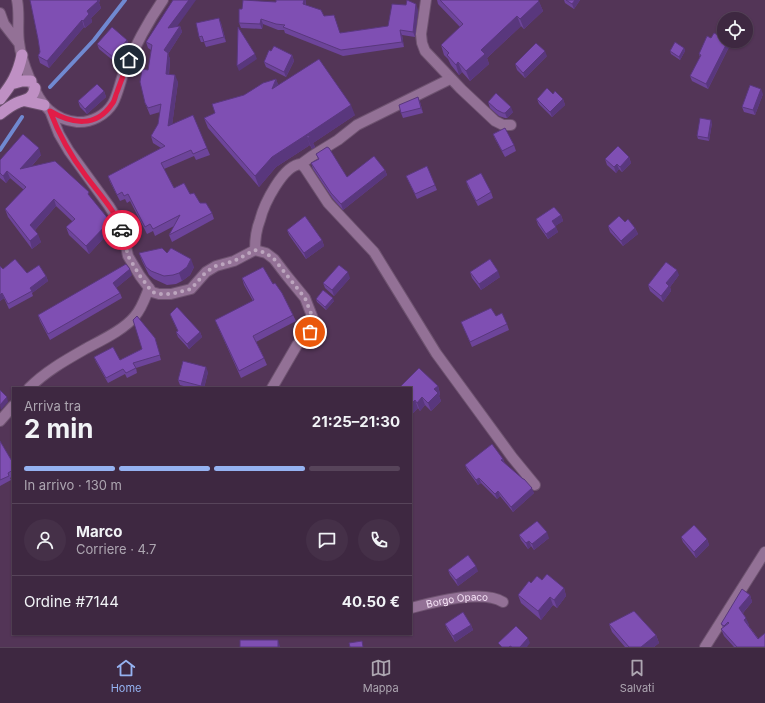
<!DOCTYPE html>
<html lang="it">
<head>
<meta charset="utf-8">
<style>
  :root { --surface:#3e2841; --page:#453048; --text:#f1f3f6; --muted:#ada6b1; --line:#57445a; --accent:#95b2f1 }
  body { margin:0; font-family:Inter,sans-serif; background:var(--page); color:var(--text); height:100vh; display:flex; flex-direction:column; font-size:15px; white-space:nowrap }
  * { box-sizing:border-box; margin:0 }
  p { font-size:13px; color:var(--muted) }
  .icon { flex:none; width:22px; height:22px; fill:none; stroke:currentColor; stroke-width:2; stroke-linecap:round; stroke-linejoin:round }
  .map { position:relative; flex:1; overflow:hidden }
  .drawer { position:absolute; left:12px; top:387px; width:400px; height:248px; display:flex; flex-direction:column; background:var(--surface); border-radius:0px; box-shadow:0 1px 3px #0004,0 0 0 1px var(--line) }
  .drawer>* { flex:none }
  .controls { position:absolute; left:717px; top:12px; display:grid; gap:8px }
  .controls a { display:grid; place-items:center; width:36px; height:36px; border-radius:50%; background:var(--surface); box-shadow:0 1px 3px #0004,0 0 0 1px var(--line); font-size:20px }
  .pin { position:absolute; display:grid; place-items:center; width:34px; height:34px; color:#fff; margin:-17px; border:2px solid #fff; border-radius:50%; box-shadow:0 1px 4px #0007 }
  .courier { position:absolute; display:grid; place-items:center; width:40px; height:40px; margin:-20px; border:3px solid #e11d48; border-radius:50%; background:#fff; color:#222; box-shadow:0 1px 5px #0007 }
  .head em { font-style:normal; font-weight:700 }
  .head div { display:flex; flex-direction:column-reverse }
  .head { display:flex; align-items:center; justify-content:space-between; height:68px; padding:0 12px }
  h1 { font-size:26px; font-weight:700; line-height:30px }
  .bar { display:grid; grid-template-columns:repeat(4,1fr); gap:6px 4px; align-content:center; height:48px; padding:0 12px }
  .bar i { height:5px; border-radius:3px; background:var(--line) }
  .bar .on { background:var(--accent) }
  .bar p { grid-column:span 4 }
  .line { display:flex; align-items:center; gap:10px; padding:0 12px; border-top:1px solid var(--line) }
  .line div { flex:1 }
  .round { display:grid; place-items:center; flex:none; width:42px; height:42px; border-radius:21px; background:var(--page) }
  .dock { display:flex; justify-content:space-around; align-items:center; height:56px; border-top:1px solid var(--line); background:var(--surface); font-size:11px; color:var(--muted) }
  .dock a { display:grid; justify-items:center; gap:2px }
  .dock .on { color:var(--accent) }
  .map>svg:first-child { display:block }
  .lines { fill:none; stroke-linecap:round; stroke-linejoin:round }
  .stream { stroke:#7089d1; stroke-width:4 }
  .minor-casing { stroke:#6d526f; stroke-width:12 }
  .secondary-casing { stroke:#6d526f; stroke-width:12 }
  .trunk-casing { stroke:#6d526f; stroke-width:13 }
  .minor { stroke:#937196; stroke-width:10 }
  .secondary { stroke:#937196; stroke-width:10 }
  .trunk { stroke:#bf90c4; stroke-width:11 }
  .wall { fill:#6d449a }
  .shaded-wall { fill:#59377d }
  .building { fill:#7f4fb3; stroke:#59377d }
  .done { stroke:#bca5be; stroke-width:4; stroke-dasharray:0 7.2 }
  .route { stroke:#e11d48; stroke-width:5 }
  .labels { text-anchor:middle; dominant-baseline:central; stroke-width:4; stroke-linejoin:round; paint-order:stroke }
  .street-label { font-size:10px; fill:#f4e1f5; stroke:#533557 }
</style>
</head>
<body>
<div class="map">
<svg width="765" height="647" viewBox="0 0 765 647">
  <rect width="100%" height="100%" fill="#533557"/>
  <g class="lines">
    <!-- stream -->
    <path class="stream" d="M50,87l44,-47 31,-40
      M0,150l22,-33"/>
    <!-- minor casing -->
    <g class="minor-casing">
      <g id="minor">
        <path d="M426,0l-5,34 1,9 3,8 36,38 34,32 8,4h8"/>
        <path d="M50,111l9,23 10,17 40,55 13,21 6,29 12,20 12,16 7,2h12l20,-5 15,-17 10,-6 18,-5 21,-11 11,3 8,6 13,17 18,22 9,23v5l-4,6 -13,13 -25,43"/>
        <path d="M301,164l11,-8 26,-16 19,-15 93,-46"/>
        <path d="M255,250c0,-10 1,-20 5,-30 4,-16 23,-55 41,-56l4,4 23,35 46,49 62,101 76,104 23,28"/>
        <path d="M29,388c17,-17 37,-28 58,-40 15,-8 38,-19 48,-32 7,-8 10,-18 14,-28"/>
        <path d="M0,421l13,-15"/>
        <path id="s1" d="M411,608c23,-6 72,-19 92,-6"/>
        <path d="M705,647l60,-95"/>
      </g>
    </g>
    <!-- secondary casing -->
    <g class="secondary-casing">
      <path id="secondary" d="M17,0c3,14 0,28 2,42 2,18 16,56 30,68 8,7 18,11 28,12 14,1 29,-7 36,-19 5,-9 7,-21 11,-31 11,-26 23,-49 39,-72
        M0,13l4,11 14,18"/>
    </g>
    <!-- trunk casing -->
    <g class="trunk-casing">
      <path id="trunk" d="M11,84l11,-3h9
        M0,99c12,-15 18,-25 22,-44
        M26,101l18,4
        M0,114c5,-4 13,-10 19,-12 9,-3 14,-4 16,-14"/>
    </g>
    <!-- minor -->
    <use href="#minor" class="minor"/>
    <!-- secondary -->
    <use href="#secondary" class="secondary"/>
    <!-- trunk -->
    <use href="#trunk" class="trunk"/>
  </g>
  <!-- wall -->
  <path class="wall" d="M30,0h70l-1,3 2,5 -10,10 1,4 -7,6 -1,-1 -35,41 -9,-5 -2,-7 2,-4 -2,-13z
    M276,0h30v5l18,11 16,17 48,-7 30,-16 -3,27 -13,-2 2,12 -61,9 -58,-23 -1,-3h-6l-15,-6 -1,5 -21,-1 -2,-5 3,-14 34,-7z
    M437,0h101l5,11 -19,18 -3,-3 -34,32 2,6 -19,17 -8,-9 -3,3 -8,-10 -3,-6 -4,-4 -3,-10 19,-18 -22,-23z
    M564,0h16l-6,9 -9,-6z
    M221,23l5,19 -20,5 -2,-5h-3l-2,-5z
    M177,26h3l2,6 -14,22 2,5 -1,16 9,7 -6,43 35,23 3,7 -14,5 -2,-4 -30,13 10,19 16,6 22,19 2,6 -42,23 -3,-7 5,-9 -19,10 -2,-5 -6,3 -17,-33 -3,2 -2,-4 -5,2 -10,-19 -2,-6 53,-28 -8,-5 -2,-7 7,-12 2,-12 -10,3 -5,-12 6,-53 -3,-2 -2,-6z
    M711,38l13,3h5l1,4 -22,44 -16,-8 -2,-5 10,-19 -1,-3z
    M127,40l2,5 -14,17 -16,-13 -2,-5z
    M684,48l1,3 -5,9 -9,-6 -1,-3z
    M271,51l21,4 2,6 -8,16 -20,-10 -2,-5z
    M547,56l-22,22 -8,-8 -2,-6z
    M276,79l2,6 77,30 -42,28 2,4 -3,2 -2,-4 -34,22 -17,20 -51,-59 -4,-10 11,-5 29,-18z
    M104,91l2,6 -19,17 -7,-7 -2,-6z
    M553,94l10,5 2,6 -13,12 -13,-13 -2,-5z
    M763,94l-8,21 -11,-3 -2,-5z
    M418,97l2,5 3,11 -20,5 -2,-5z
    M488,102l25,10 -6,6h-2l-6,-2 -9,-8z
    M712,123l-3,18 -11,-2 -1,-3z
    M493,134l21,11 2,6 -11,6 -10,-18z
    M316,154l31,23 38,-7 2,5 -44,35 -10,-11 -20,-30 -2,-6 7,-4z
    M41,155l-10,12 60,31 22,30 -24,26 -20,-19 -3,-8 7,-5 -17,-16 -21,24 6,12 -9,7 -24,-32 -3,-8 19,-19 -14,-12 -4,5 -6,-5v-18z
    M629,157l2,6 -9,9 -3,-3 -3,4 -9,-8 -2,-6z
    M406,176l29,9 2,5 -20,9z
    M466,181l25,11 2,6 -15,8 -10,-19z
    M561,215l2,6 -8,5 3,6 -10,7 -10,-14 -2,-6z
    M625,222l10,6 3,6 -15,12 -13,-14 -2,-6z
    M287,230l35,10 2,6 -18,13 -17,-24z
    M139,253h28l27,14 -4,8 -8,6 -6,3 -9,1 -13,-6 -5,-4 -7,-14z
    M0,266l3,3 43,7 2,5 -16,12 1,3 -24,13 -5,-11 -4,3z
    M470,272l30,5 -19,13 -9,-12z
    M132,275l-16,13 4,5 2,5 -72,42 -10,-19 -2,-6z
    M679,275l-9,12 1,4 -8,11 -13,-11 -2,-6z
    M242,278l31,6 20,31 3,6 -40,21 8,16 3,7 -26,13 -23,-51 -3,-7 38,-19 -9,-16z
    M350,278l-16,18 -9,-8 -2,-5z
    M316,299l18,2 -8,9 -9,-8z
    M170,314l30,18 2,5 -13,12 -11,-12 -2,-5 2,-1 -6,-12z
    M496,316l11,8 2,6 -37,17 -11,-25z
    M155,338l6,22 -25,8 1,5 -10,5 -2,-4 -17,9 -12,-21 -2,-5 26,3 22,-11z
    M208,372l-4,16h-13l-11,-3 -2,-5z
    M438,386l2,8 -1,2 2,5 -10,10 -6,-6 -5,6 -2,-3 -5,5 -2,-1v-24z
    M0,441l13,22v13l-3,2 1,2 -11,6z
    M503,459l2,5 29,29 -21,19 -13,-16 -3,3 -16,-16 -3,2 -11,-15 -2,-5z
    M519,535l30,3 -15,12 -3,-4 -3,3 -7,-9z
    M681,537l26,2 2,6 -13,13 -13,-16z
    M448,570l30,1 -20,15 -8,-11z
    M542,580l22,8 2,8 -9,12 -4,-3 -12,15 -20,-17 -3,-8 13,-12z
    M750,595l2,7 -9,11 6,12h-1l17,22h-31l-10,-11 -3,-7 2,-1 -2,-4z
    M445,624l26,1 2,5 -18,12 -8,-13z
    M609,624l47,11 3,8 -5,4h-29l-13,-15z"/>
  <!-- shaded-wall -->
  <path class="shaded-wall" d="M96,0h4l-1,3 2,5 -10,10 1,4 -7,6 -2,-7 4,-10z
    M189,0h7l-25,35 -3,-7z
    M304,0h2l-1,9 -2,-5z
    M575,0h5l-6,9 -2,-5z
    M539,1l4,10 -19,18 -4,-10z
    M416,4l2,6 -3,27 -2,-5z
    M517,16l4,10 -34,32 2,6 -19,17 -4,-10 15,-21z
    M219,18l2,5 5,19 -2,-5z
    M261,19l2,5 -1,5 -2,-5z
    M82,20l2,7 -35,41 -2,-7z
    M180,26l2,6 -14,22 2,5 -2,22 -2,-7 -2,-24z
    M400,30l2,5 2,12 -2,-5z
    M127,40l2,5 -14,17 -2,-5z
    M728,41h1l1,4 -22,44 -2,-5z
    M684,48l1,3 -5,9 -1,-3z
    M545,51l2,5 -22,22 -2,-5z
    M255,54l2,5 -18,12 -2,-5z
    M292,55l2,6 -8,16 -2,-5z
    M458,62l4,10 -3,3 -3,-10z
    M175,75l3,7 -7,51 -3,-7z
    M276,79l4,11 -8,-1z
    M761,89l2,5 -8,21 -2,-5z
    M104,91l2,6 -19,17 -2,-5z
    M418,97l2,5 3,11 -2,-5z
    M563,99l2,6 -13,12 -2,-5z
    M351,105l4,10 -42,28 2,4 -3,2 -6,-14z
    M511,107l2,5 -6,6 -2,-5z
    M711,120l1,3 -3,18 -1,-3z
    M306,135l4,10 -34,22 -17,20 -4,-11 17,-19z
    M39,148l2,7 -18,21 -3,-7z
    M629,157l2,6 -9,9 -2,-5z
    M617,164l2,5 -3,4 -2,-6z
    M385,170l2,5 -44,35 -2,-6z
    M7,171l3,7 -4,5 -3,-7z
    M54,199l2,7 -23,26 -3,-7z
    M561,215l2,6 -9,6 -2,-6z
    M110,221l3,7 -24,26 -3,-8z
    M556,227l2,5 -10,7 -2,-5z
    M635,228l3,6 -15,12 -2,-5z
    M38,234l3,8 -9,7 -2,-8z
    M322,240l2,6 -18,13 -2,-6z
    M191,259l3,8 -4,8 -8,6 -3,-8z
    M130,269l2,6 -17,14 -2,-6z
    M677,270l2,5 -9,12 1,4 -8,11 -2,-6 5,-13z
    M498,271l2,6 -19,13 -2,-6z
    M348,272l2,6 -16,18 -2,-6z
    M46,276l2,5 -16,12 -2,-5z
    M2,293l2,5 -4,3v-6z
    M333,298l1,3 -8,9 -1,-3z
    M200,332l2,5 -13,12 -2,-5z
    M206,367l2,5 -4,16h-2l-1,-2z
    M438,386l2,8 -1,2 2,5 -10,10 -3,-8 6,-14z
    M7,397l1,5 -7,8 -1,-5z
    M422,397l3,8 -5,6 -3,-8z
    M415,400l3,8 -5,5 -2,-4v-5z
    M503,459l2,5 -4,-4z
    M479,478l2,5 -3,2 -2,-5z
    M532,488l2,5 -21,19 -2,-5z
    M498,491l2,5 -3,3 -2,-5z
    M547,532l2,6 -15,12 -2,-6z
    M707,539l2,6 -13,13 -2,-6z
    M529,541l2,5 -3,3 -2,-6z
    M476,566l2,5 -20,15 -2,-6z
    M564,588l2,8 -9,12 -3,-8z
    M750,595l2,7 -11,13 -2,-7z
    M550,597l3,8 -12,15 -3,-9z
    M746,618l3,7 -3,2 -2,-7z
    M471,625l2,5 -18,12 -2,-6z
    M656,635l3,8 -5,4h-13z
    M528,638l2,5 -3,4h-7z
    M278,640l2,6v1h-2z"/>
  <!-- building -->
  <path class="building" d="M30,0h67l1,1 -11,10 2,3 -6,7 -1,-1 -35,41 -9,-5 2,-4 -2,-13z
    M173,0h16l-21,28 12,-2 -16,24 4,3 -2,21 9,1 -7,51 25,-11 14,33 -14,6 -2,-4 -30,13 13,25 10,-5 6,11 4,-1 6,10h6l6,10 -43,22 11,-20 -27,14 -3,-5 -5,3 -17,-33 -4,2 -2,-4 -5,3 -9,-19 57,-30 -14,-10 7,-12 3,-20 -13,4 -3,-5 -5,-21 2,-13 6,1 4,-25 -6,-3z
    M243,0l33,2v-2h28l-1,4 18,6 3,6 10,-1 6,18 48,-7 4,-22 14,1 1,-5 9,4 -3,28 -13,-2 2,12 -61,8 -58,-23 2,-2 -9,-1 -15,-5 -1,5 -21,-1v-14h3z
    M440,0h98l1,1 -19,18 -3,-3 -36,34 4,4 -19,17 -8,-9 -2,3 -9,-10 2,-2 -8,-8 22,-21z
    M566,0h9l-3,4z
    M219,18l5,19 -20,5 -2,-6 -3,1 -3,-14z
    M112,27l15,13 -14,17 -16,-13z
    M238,27l17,27 -18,12z
    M714,33l10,5v3h4l-22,43 -16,-8 11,-21 -2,-1 8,-18 4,2z
    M675,42l9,6 -5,9 -9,-6z
    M536,43l9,8 -22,22 -8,-9z
    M274,46l18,9 -8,17 -20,-10 5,-12 2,1z
    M319,59l32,46 -45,30 5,2 -3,1 -2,-3 -34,22 -17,19 -51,-58 11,-5 -3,-9 32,-9 19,-12 13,-4 -4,10z
    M97,84l7,7 -19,18 -7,-8z
    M750,85l11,4 -8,21 -11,-3z
    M547,88l6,6 2,-3 8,8 -13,13 -13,-13z
    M496,93l15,14 -6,6h-2l-6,-3 -9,-8z
    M418,97l3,11 -20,5 -2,-8z
    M700,118l11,2 -3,18 -11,-2z
    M505,128l9,17 -12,6 -9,-17z
    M23,134l16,14 -19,21 35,-8 34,31 -1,2 22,27 -24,25 -20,-19 9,-8 -21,-20 -24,26 8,9 -8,7 -25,-32 21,-22 -19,-16 -4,5 -3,-3v-13z
    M618,146l11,11 -9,10 -3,-3 -3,3 -9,-8z
    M327,147l2,1 18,29 27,-21 11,14 -44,34 -10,-11 -20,-30 8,-4 -3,-5z
    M427,166l8,19 -20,9 -9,-18z
    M481,173l10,19 -15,9 -10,-20z
    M554,207l7,8 -9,6 4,6 -10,7 -10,-15z
    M305,216l17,24 -18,13 -17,-23z
    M619,216l6,6 3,-3 7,9 -14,13 -13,-15z
    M162,248l5,5 4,-5 20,11 -4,8 -8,6 -6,2 -9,1 -13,-5 -5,-4 -7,-14z
    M15,259l12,14 12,-8 7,11 -16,12 2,3 -24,13 -6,-11 -2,2v-29l3,3z
    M490,259l8,12 -19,13 -9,-12z
    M666,262l11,8 -11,13 3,3 -8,10 -13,-11z
    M126,264l4,5 -17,14 7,10 -72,41 -10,-19z
    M339,265l9,7 -16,18 -9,-7z
    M263,267l10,17 2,-1 7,10 11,22 -40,21 11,22 -25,13 -24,-51 39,-20 -12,-22z
    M323,290l10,8 -8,9 -9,-8z
    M177,307l23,25 -13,12 -11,-12 2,-1 -8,-17z
    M491,308l5,8 6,-3 5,11 -37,18 -9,-20z
    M137,316l18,22 5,17 -27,8 3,5 -10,5 -3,-4 -17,9 -12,-21 19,-10 7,13 22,-11 -9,-29z
    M183,361l23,6 -5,19 -23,-6z
    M419,368l19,18 -4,3 4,4 -10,10 -6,-6 -5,6 -2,-3 -4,4v-16h-12z
    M0,390l7,7 -7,8z
    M0,441l13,22v7l-5,3 1,3 -9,4z
    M492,444l11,15 -2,1 22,19h1l8,9 -21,19 -13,-16 -3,3 -16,-16 -3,2 -11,-15z
    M537,521l10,11 -15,12 -3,-3 -3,2 -7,-8z
    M694,525l13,14 -13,13 -13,-15z
    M468,555l8,11 -20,14 -8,-10z
    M547,574l17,14 -10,12 -4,-3 -12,14 -20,-16 11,-14 2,2 6,-7 5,4z
    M742,589l8,6 -11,13 7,10 -2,2 14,19 7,-6v14h-28l-16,-18 8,-6 -1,-1 -4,4 -3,-2z
    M634,611l22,24 -15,12h-12l-20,-23z
    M463,612l8,13 -18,11 -8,-12z
    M516,626l12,12 -8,9h-8l-2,-1 -1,1h-7l-4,-4z
    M240,640h38v7h-38z
    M362,641l1,6h-13l-1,-4z"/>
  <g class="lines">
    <!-- done -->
    <path class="done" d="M122,230l6,26 12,20 12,16 7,2h12l20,-5 15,-17 10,-6 18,-5 21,-11 11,3 8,6 31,39 9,23v5l-4,6"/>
    <!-- route -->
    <path class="route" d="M122,230c-4,-16 -26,-40 -36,-54 -16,-21 -27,-41 -36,-65 22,13 46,17 62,-7 3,-3 3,-8 5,-12 4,-11 8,-21 12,-32"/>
  </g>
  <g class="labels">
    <!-- street labels -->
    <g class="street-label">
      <text stroke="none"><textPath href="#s1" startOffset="47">Borgo Opaco</textPath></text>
    </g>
  </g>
</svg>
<div class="controls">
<a><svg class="icon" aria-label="locate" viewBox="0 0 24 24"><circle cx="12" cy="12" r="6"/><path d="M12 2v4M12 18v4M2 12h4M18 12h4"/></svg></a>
</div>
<div class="pin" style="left:310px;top:332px;background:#ea580c"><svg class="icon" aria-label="bag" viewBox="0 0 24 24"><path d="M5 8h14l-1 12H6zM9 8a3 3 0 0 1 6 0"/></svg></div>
<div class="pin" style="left:129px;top:60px;background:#1f2937"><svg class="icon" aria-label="home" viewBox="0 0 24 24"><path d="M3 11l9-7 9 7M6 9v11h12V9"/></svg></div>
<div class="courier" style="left:122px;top:230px"><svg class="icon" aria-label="car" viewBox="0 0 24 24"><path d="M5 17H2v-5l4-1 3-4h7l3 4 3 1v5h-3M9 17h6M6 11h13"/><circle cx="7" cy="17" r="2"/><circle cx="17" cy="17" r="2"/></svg></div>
<section class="drawer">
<div class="head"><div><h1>2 min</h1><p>Arriva tra</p></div><em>21:25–21:30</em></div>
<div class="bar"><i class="on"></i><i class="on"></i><i class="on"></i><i></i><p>In arrivo · 130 m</p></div>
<div class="line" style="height:72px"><a class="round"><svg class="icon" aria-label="person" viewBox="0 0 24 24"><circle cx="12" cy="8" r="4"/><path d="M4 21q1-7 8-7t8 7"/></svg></a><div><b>Marco</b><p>Corriere · 4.7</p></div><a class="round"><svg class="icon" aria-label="chat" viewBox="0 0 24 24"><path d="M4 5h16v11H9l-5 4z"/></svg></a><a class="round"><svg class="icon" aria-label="phone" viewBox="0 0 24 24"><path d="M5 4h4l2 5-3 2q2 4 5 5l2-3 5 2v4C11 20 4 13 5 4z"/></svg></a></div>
<div class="line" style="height:52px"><div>Ordine #7144</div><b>40.50 €</b></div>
</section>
</div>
<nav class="dock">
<a class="on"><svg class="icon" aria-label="home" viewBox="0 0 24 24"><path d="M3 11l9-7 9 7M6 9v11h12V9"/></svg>Home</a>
<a><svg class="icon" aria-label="map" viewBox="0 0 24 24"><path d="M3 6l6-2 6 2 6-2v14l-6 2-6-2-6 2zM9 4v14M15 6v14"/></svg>Mappa</a>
<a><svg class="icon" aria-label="saved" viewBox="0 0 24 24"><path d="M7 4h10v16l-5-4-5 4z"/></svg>Salvati</a>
</nav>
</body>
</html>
